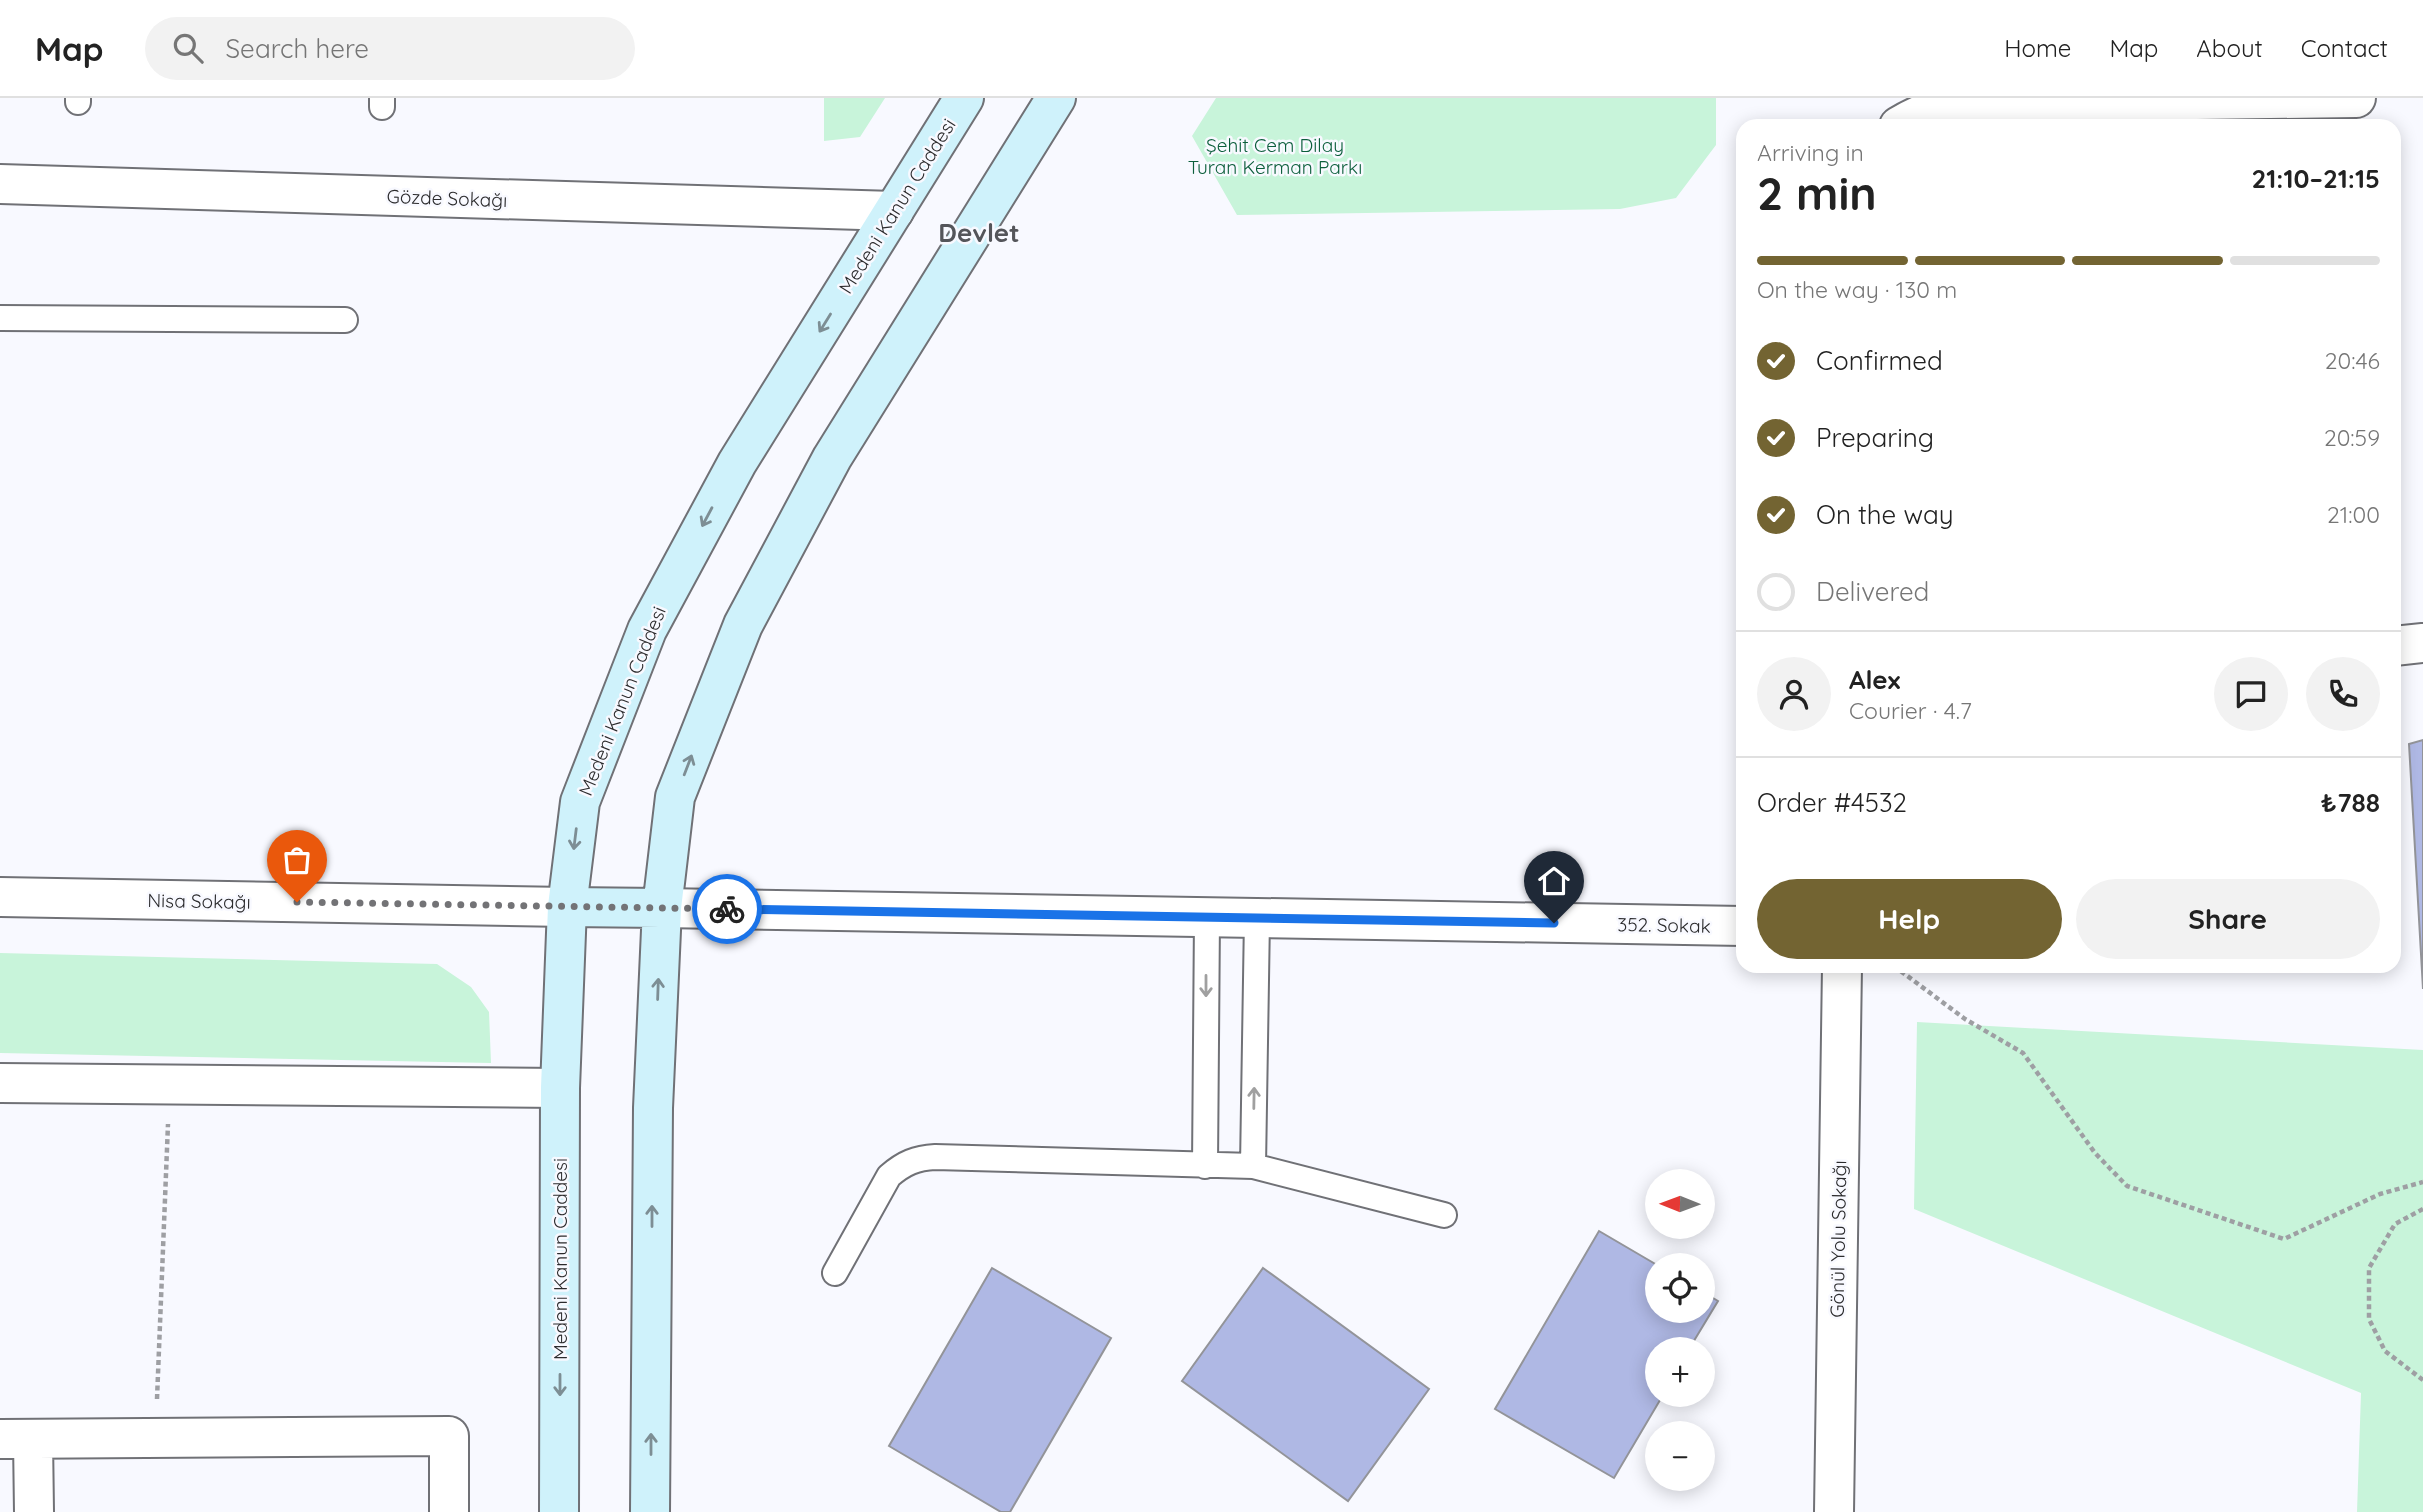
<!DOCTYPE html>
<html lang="en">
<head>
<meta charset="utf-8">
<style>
  :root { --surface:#fff; --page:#f2f2f2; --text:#222; --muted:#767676; --line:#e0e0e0; --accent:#736432 }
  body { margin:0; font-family:Quicksand,sans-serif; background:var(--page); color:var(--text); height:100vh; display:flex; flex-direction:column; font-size:26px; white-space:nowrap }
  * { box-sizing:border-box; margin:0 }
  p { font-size:23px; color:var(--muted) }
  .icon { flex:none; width:38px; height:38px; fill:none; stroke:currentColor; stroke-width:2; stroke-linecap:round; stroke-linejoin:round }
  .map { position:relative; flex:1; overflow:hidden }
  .sheet { position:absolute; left:1736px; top:21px; width:665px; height:854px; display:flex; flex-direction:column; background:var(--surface); border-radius:21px; box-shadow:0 4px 18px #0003 }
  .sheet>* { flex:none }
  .needle { width:46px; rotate:271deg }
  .tools { position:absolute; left:1645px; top:1071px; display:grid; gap:14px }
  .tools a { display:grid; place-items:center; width:70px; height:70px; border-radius:50%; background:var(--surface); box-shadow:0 4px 18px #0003; font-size:35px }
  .pin { position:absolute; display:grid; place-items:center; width:60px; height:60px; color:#fff; margin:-72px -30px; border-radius:50% 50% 50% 0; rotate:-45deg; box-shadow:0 0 7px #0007 }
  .pin .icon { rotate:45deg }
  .courier { position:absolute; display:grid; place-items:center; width:70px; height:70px; margin:-35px; border:5px solid #1a73e8; border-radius:50%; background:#fff; color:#222; box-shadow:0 2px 9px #0007 }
  .overview em { font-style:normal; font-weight:700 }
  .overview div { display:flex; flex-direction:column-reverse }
  .overview { display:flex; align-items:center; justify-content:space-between; height:119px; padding:0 21px }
  h1 { font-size:46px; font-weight:700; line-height:52px }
  .bar { display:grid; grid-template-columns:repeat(4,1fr); gap:10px 7px; align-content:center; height:84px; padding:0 21px }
  .bar i { height:9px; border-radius:5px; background:var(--line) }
  .bar .on { background:var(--accent) }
  .bar p { grid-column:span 4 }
  .line { display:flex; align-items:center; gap:18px; padding:0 21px; border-top:2px solid var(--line) }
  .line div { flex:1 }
  .round { display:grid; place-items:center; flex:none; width:74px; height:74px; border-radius:37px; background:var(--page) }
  ol { padding:0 21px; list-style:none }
  li { display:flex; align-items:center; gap:21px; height:77px }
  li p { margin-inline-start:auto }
  li .icon { padding:7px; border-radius:50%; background:var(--accent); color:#fff; stroke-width:4 }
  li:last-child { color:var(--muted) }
  li i { width:38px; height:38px; border:4px solid var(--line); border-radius:50% }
  .cta { display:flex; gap:14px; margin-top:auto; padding:14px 21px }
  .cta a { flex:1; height:80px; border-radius:42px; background:var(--accent); color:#fff; font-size:28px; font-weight:700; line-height:80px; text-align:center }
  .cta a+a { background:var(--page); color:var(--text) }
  header { display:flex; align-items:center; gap:42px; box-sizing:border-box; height:98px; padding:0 35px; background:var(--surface); border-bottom:2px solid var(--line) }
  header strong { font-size:33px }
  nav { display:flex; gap:38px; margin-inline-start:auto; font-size:24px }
  .search { width:490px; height:63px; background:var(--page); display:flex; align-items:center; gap:18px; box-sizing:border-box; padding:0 24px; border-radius:38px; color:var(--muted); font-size:26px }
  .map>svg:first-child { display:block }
  .green { fill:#c8f4da }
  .building { fill:#afb8e4; stroke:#939499; stroke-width:2 }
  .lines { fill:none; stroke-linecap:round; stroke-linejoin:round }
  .lane-casing { stroke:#707176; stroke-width:28 }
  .street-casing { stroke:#707176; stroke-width:42 }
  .secondary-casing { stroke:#707176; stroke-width:42 }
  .path { stroke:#9e9fa3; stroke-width:4.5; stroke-dasharray:5 3.5; stroke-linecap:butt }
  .lane { stroke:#fff; stroke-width:24 }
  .street { stroke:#fff; stroke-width:38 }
  .secondary { stroke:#cff2fb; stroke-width:38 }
  .oneway { stroke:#7d8e94 }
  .oneway2 { stroke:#a0a0a0 }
  .done { stroke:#737376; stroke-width:7; stroke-dasharray:0 12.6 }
  .route { stroke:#1a73e8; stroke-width:9 }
  .labels { text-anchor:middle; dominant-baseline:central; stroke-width:5; stroke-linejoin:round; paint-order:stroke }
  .park-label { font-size:19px; fill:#0c5f3c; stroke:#f8f9ff }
  .street-label { font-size:19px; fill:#2b2b2d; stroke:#f8f9ff }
  .district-label { font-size:26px; font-weight:bold; fill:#54555a; stroke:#f8f9ff }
</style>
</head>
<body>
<header>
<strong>Map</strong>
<div class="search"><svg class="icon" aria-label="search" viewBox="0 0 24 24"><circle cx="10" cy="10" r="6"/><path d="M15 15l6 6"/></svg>Search here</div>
<nav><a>Home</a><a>Map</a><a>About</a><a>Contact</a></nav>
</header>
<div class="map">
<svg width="2423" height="1414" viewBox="0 0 2423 1414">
  <rect width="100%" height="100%" fill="#f8f9ff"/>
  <!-- green -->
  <path class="green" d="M824,0h61l-25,39 -36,4z
    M1216,0h500v47l-40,53 -56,11 -383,6 -45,-79z
    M0,855l437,11 34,23 18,25 2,51 -491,-10z
    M1917,924l506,28v462h-66l4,-119 -447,-184z"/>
  <!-- building -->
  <path class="building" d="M2423,642v249l-14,-245z
    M1599,1133l58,34v46h46v-19l15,9 -29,48h-32v46h6l-49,83 -119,-69z
    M992,1170l119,70 -101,174h-9l-112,-66z
    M1263,1170l166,121 -81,112 -166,-120z"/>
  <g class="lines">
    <!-- lane casing -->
    <g class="lane-casing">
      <path id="lane" d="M78,4v-4
        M382,9v-9
        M0,220l345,2
        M1205,1068l2,-249
        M1253,1068l4,-248
        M835,1175l54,-97c15,-13 27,-18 46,-19l318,9 191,49"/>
    </g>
    <!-- street casing -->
    <g class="street-casing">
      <path id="street" d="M1899,28c22,-13 41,-20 67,-23l390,-5
        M0,86l894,27
        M2394,548l29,-3
        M0,799l567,10
        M662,810l1081,18
        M0,985l560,5
        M0,1341l449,-3v76
        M33,1341l1,73
        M1834,1414l8,-546"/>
    </g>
    <!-- secondary casing -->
    <g class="secondary-casing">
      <path id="secondary" d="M567,809l95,1
        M559,1414l1,-424 7,-181 13,-105 67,-172 90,-167 227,-365
        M650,1414l3,-404 9,-200 13,-111 68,-172 89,-167 224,-360"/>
    </g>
    <!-- path -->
    <path class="path" d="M1894,868l71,53 58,34 72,100 32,33 157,53 96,-45 43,-12
      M2423,1111l-28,15 -26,44v51l16,32 38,29
      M157,1301l11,-275"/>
    <!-- lane -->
    <use href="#lane" class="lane"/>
    <!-- street -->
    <use href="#street" class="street"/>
    <!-- secondary -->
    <use href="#secondary" class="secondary"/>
  </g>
  <!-- one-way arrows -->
  <defs><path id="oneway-shaft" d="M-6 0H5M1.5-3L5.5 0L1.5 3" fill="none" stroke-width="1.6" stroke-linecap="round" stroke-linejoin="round" transform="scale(1.75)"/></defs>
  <g class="oneway">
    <use href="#oneway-shaft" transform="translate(825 225) rotate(122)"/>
    <use href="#oneway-shaft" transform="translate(707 419) rotate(118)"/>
    <use href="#oneway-shaft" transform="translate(688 667) rotate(-69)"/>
    <use href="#oneway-shaft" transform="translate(575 741) rotate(97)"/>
    <use href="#oneway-shaft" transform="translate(658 891) rotate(-88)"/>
    <use href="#oneway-shaft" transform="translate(652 1118) rotate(-90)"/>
    <use href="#oneway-shaft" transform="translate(560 1287) rotate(90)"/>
    <use href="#oneway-shaft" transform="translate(651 1346) rotate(-90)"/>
  </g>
  <g class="oneway2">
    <use href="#oneway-shaft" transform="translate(1206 888) rotate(90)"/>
    <use href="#oneway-shaft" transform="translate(1254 1000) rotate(-89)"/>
  </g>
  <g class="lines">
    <!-- done -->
    <path class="done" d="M297,804l430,7"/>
    <!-- route -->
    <path class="route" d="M727,811l827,14"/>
  </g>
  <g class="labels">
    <!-- park labels -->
    <g class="park-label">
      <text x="1275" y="47">Şehit Cem Dilay<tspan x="1275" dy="22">Turan Kerman Parkı</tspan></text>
    </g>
    <!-- street labels -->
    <g class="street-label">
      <text transform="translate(447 100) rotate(2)">Gözde Sokağı</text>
      <text transform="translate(897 108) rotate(-58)">Medeni Kanun Caddesi</text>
      <text transform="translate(622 603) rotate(-68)">Medeni Kanun Caddesi</text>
      <text transform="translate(199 803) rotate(1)">Nisa Sokağı</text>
      <text transform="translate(1664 827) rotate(1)">352. Sokak</text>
      <text transform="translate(1838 1141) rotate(-89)">Gönül Yolu Sokağı</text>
      <text transform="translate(560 1161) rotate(-90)">Medeni Kanun Caddesi</text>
    </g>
    <!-- district labels -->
    <g class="district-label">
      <text x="979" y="134">Devlet</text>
    </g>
  </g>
</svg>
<div class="tools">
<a><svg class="needle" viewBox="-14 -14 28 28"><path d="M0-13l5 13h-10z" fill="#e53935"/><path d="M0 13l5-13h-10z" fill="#767676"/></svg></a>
<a><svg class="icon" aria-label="locate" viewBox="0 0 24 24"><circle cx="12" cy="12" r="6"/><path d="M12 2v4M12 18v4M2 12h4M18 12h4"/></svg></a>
<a>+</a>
<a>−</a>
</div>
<div class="pin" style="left:297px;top:804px;background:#ea580c"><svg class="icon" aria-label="bag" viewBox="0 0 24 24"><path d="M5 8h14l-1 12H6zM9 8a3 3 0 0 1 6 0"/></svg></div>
<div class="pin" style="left:1554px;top:825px;background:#1f2937"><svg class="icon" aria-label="home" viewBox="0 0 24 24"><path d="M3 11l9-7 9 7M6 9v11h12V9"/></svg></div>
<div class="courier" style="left:727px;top:811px"><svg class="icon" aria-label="bike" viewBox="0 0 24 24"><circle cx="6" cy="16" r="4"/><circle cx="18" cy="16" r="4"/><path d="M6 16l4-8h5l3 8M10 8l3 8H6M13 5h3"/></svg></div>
<section class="sheet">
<div class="overview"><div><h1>2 min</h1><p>Arriving in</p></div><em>21:10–21:15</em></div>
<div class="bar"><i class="on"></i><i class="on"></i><i class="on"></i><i></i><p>On the way · 130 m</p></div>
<ol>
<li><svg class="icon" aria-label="check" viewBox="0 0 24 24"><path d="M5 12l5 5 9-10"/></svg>Confirmed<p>20:46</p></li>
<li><svg class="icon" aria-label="check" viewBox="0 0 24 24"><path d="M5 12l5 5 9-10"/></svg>Preparing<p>20:59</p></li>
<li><svg class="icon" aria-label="check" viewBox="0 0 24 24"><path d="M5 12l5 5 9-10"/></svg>On the way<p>21:00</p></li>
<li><i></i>Delivered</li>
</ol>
<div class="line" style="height:126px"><a class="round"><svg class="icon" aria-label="person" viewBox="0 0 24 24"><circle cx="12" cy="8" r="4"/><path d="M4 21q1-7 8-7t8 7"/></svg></a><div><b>Alex</b><p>Courier · 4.7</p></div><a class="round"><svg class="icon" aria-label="chat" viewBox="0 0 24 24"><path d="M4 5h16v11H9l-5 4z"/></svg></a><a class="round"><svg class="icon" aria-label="phone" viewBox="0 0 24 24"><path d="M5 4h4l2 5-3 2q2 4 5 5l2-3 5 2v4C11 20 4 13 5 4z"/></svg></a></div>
<div class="line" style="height:91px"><div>Order #4532</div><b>₺788</b></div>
<div class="cta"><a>Help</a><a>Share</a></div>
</section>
</div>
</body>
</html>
